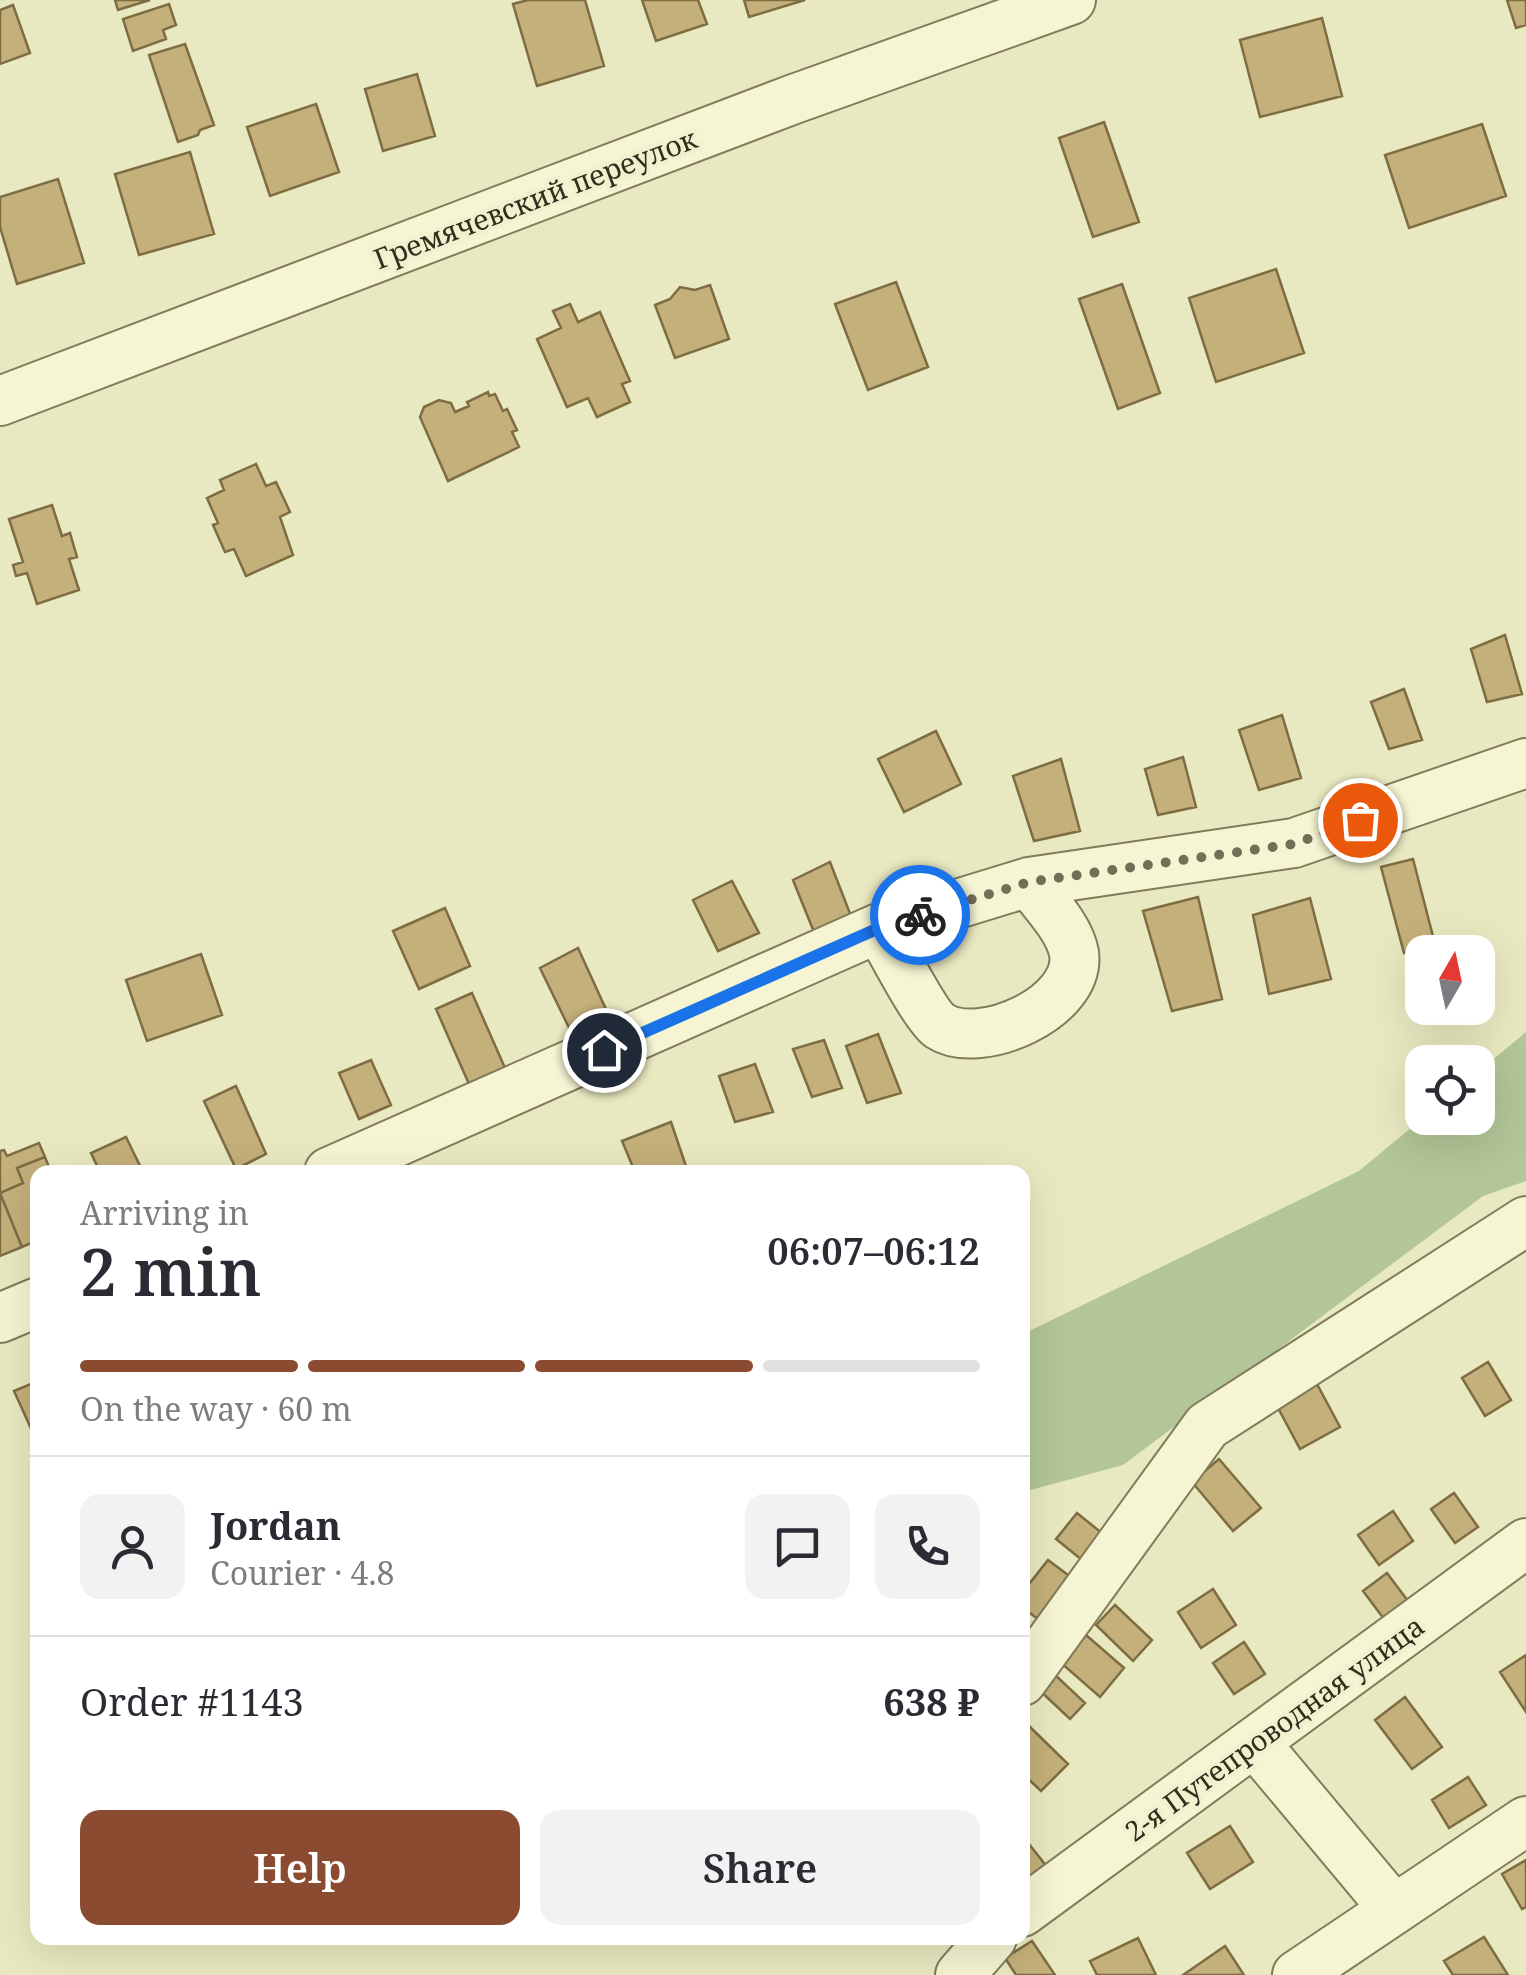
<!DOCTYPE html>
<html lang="en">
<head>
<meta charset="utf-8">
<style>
  :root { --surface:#fff; --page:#f2f2f3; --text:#2b2b33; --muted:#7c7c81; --line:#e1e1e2; --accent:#8a4b30 }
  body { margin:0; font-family:"Noto Serif",serif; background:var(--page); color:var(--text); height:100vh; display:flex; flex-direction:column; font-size:38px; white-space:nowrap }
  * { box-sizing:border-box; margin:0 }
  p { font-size:32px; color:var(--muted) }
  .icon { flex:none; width:55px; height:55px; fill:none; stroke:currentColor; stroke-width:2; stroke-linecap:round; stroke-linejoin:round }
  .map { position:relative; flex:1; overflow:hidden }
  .panel { position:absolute; left:30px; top:1165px; width:1000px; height:780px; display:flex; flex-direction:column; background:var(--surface); border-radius:20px; box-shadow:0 10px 40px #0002 }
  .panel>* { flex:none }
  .needle { width:65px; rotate:9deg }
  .fabs { position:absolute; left:1405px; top:935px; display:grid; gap:20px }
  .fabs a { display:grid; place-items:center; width:90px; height:90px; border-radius:20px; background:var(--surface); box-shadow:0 10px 40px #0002; font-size:50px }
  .pin { position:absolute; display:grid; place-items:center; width:85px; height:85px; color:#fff; margin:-42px; border:5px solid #fff; border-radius:50%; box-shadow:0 2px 10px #0007 }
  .courier { position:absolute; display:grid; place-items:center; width:100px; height:100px; margin:-50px; border:8px solid #1a73e8; border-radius:50%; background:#fff; color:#222; box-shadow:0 2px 12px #0007 }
  .headline em { font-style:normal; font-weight:600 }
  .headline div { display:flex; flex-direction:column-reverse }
  .headline { display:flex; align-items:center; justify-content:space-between; height:170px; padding:0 50px }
  h1 { font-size:65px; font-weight:600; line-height:75px }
  .bar { display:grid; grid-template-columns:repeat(4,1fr); gap:15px 10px; align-content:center; height:120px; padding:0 50px }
  .bar i { height:12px; border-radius:8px; background:var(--line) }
  .bar .selected { background:var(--accent) }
  .bar p { grid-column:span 4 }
  .line { display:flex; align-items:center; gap:25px; padding:0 50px; border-top:2px solid var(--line) }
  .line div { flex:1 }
  .round { display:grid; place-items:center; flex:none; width:105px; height:105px; border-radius:20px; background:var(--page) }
  .button { display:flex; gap:20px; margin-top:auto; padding:20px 50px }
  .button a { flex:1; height:115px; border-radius:20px; background:var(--accent); color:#fff; font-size:40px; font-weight:600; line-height:115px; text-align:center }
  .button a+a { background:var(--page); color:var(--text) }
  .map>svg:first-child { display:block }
  .green { fill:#b2c697 }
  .building { fill:#c4b07a; stroke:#7e6c43; stroke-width:2.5 }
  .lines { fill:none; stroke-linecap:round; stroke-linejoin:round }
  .minor-casing { stroke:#817b5a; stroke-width:52 }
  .minor { stroke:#f5f5d3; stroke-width:48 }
  .done { stroke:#726f56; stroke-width:10; stroke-dasharray:0 18 }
  .route { stroke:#1a73e8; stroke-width:12 }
  .labels { text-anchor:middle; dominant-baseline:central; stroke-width:8; stroke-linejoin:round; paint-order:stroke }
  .street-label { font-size:28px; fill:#322e1d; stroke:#f1f1d0 }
</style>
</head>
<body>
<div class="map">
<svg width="1526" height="1975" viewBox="0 0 1526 1975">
  <rect width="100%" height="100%" fill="#e9e9c1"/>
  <!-- green -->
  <path class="green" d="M1526,1032v149l-43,15 -360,269 -100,27v-158l336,-163 64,-53h55v-46z"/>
  <!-- building -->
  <path class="building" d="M115,0h35l-32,10z
    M528,0h57l19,66 -67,20 -24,-82z
    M642,0h56l9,24 -51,17z
    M744,0h61l-56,17z
    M1507,0h19v25l-10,3z
    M169,4l7,21 -13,5 3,9 -33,12 -10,-32z
    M13,5l17,48 -30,11v-54z
    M1322,18l20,78 -82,21 -20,-77z
    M185,44l29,81 -14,5 -2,5 -20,7 -29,-87z
    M417,74l18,62 -52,15 -18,-62z
    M316,104l23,68 -69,24 -23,-69z
    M1104,122l35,100 -46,15 -34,-99z
    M1482,124l24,72 -97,32 -24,-73z
    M190,152l24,82 -75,21 -24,-81z
    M58,179l26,84 -67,21 -17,-57v-30z
    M1276,269l28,84 -88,29 -27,-84z
    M896,282l32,85 -60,23 -33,-86z
    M1122,284l38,109 -42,16 -39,-110z
    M710,285l19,54 -54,19 -20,-53 15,-6 10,-12 15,3z
    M570,304l8,18 22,-10 30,69 -8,3 8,18 -33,15 -9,-19 -21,9 -30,-68 24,-11 -8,-17z
    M488,392l1,4 6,-2 8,17 4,-2 10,21 -5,2 7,15 -71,34 -28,-64 4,-10 15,-7 12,3 4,9 14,-6 -2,-4z
    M256,464l10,22 10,-4 14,30 -10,5 13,38 -47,21 -12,-27 -9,3 -12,-27 5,-2 -11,-25 17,-8 -4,-10z
    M52,505l10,31 8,-3 7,24 -8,2 10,31 -42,14 -10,-31 -11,3 -3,-11 10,-3 -14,-43z
    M1505,635l17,59 -35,8 -16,-53z
    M1404,689l18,51 -33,9 -18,-47z
    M1282,715l19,63 -42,12 -20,-60z
    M936,731l25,53 -57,28 -26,-53z
    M1183,757l13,50 -38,8 -13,-46z
    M1061,759l19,72 -46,10 -21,-65z
    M1413,859l23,89 -32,5 -23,-86z
    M830,862l21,54 -37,16 -21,-52z
    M732,881l27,52 -41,18 -25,-51z
    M1198,897l24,102 -50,12 -29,-100z
    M1310,898l21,81 -62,15 -16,-79z
    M445,908l25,58 -51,23 -26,-58z
    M578,948l32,70 -38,16 -32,-66z
    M201,954l21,61 -75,26 -21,-61z
    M472,993l33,75 -36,16 -33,-75z
    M878,1034l23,59 -34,10 -21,-57z
    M824,1040l18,48 -30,9 -19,-48z
    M371,1060l20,45 -32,14 -20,-46z
    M755,1064l18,48 -38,10 -16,-46z
    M236,1086l30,68 -30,15 -32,-68z
    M671,1122l17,50h-53l-13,-31z
    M126,1137l17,35h-43l-9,-19z
    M39,1143l6,14 -28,11 6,15 -23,10v-42l4,-1 3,6z
    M45,1157l6,15h-13v68l-16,7 -22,-54 23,-10 -6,-15z
    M0,1193l22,54 -22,9z
    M1488,1362l23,38 -26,16 -23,-38z
    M38,1381v63l-24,-53z
    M1317,1384l23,43 -40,22 -23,-43z
    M1219,1459l42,49 -28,23 -41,-49z
    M1454,1493l24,34 -23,16 -24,-34z
    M1393,1511l20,30 -34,24 -21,-30z
    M1077,1513l31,25 -21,26 -31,-25z
    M1048,1560l28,21 -33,42 -21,-16v-14z
    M1387,1573l27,36 -24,18 -27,-36z
    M1213,1589l23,36 -35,23 -23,-36z
    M1115,1605l37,35 -19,21 -37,-36z
    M1086,1635l38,33 -24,29 -39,-34z
    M1244,1642l21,32 -31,20 -21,-31z
    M1526,1655v57l-26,-40z
    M1052,1672l33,31 -15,16 -33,-31z
    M1405,1697l37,50 -30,22 -37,-49z
    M1030,1727l38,37 -27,27 -19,-18v-39z
    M1468,1777l18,28 -37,23 -17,-28z
    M1230,1826l23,36 -43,27 -23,-36z
    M1029,1844l18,23 -25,18v-36z
    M1526,1860v47l-4,2 -20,-35z
    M1484,1937l24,38h-55l-9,-14z
    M1138,1938l18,37h-59l-7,-14z
    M1032,1941l23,34h-39l-11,-17z
    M1225,1946l19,29h-61z"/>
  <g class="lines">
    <!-- minor casing -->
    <g class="minor-casing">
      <path id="minor" d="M0,401l794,-302 277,-99
        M879,928c11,19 47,89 61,98 40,26 142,-19 134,-73 -5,-26 -30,-50 -45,-71
        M329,1172l550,-244 150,-46 265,-39 232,-80
        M0,1318l38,-16
        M1022,1681l185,-255 319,-205
        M1255,1743l138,165
        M1022,1912l504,-369
        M960,1975l32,-37
        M1297,1975l229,-154"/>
    </g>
    <!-- minor -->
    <use href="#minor" class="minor"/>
  </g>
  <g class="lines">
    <!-- done -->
    <path class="done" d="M920,915l109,-33 265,-38 66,-24"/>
    <!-- route -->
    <path class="route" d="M604,1050l275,-122 41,-13"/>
  </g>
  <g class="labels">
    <!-- street labels -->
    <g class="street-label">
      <text transform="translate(535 198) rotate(-21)">Гремячевский переулок</text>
      <text transform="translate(1274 1728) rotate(-36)">2-я Путепроводная улица</text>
    </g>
  </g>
</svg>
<div class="fabs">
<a><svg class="needle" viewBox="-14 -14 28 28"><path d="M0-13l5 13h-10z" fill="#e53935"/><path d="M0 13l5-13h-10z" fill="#7c7c81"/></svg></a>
<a><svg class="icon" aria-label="locate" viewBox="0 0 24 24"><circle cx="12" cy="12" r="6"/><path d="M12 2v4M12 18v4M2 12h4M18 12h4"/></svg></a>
</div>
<div class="pin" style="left:1360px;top:820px;background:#ea580c"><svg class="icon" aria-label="bag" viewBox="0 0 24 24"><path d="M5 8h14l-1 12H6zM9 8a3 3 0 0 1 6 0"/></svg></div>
<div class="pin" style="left:604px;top:1050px;background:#1f2937"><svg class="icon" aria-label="home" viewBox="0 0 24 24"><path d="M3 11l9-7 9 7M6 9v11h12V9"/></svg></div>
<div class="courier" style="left:920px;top:915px"><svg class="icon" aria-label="bike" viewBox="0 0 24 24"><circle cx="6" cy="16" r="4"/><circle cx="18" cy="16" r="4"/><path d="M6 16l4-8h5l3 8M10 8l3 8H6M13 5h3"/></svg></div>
<section class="panel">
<div class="headline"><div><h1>2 min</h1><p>Arriving in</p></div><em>06:07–06:12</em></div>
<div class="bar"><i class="selected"></i><i class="selected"></i><i class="selected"></i><i></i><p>On the way · 60 m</p></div>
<div class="line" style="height:180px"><a class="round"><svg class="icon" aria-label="person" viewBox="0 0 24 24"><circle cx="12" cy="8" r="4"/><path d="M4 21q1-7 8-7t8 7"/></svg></a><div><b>Jordan</b><p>Courier · 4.8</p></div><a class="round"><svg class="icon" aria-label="chat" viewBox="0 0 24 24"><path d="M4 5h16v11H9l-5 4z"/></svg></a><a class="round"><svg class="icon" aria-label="phone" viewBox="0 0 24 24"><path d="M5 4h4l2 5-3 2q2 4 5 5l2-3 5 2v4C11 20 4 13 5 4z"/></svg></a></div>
<div class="line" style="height:130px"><div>Order #1143</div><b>638 ₽</b></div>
<div class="button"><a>Help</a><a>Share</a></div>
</section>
</div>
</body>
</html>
